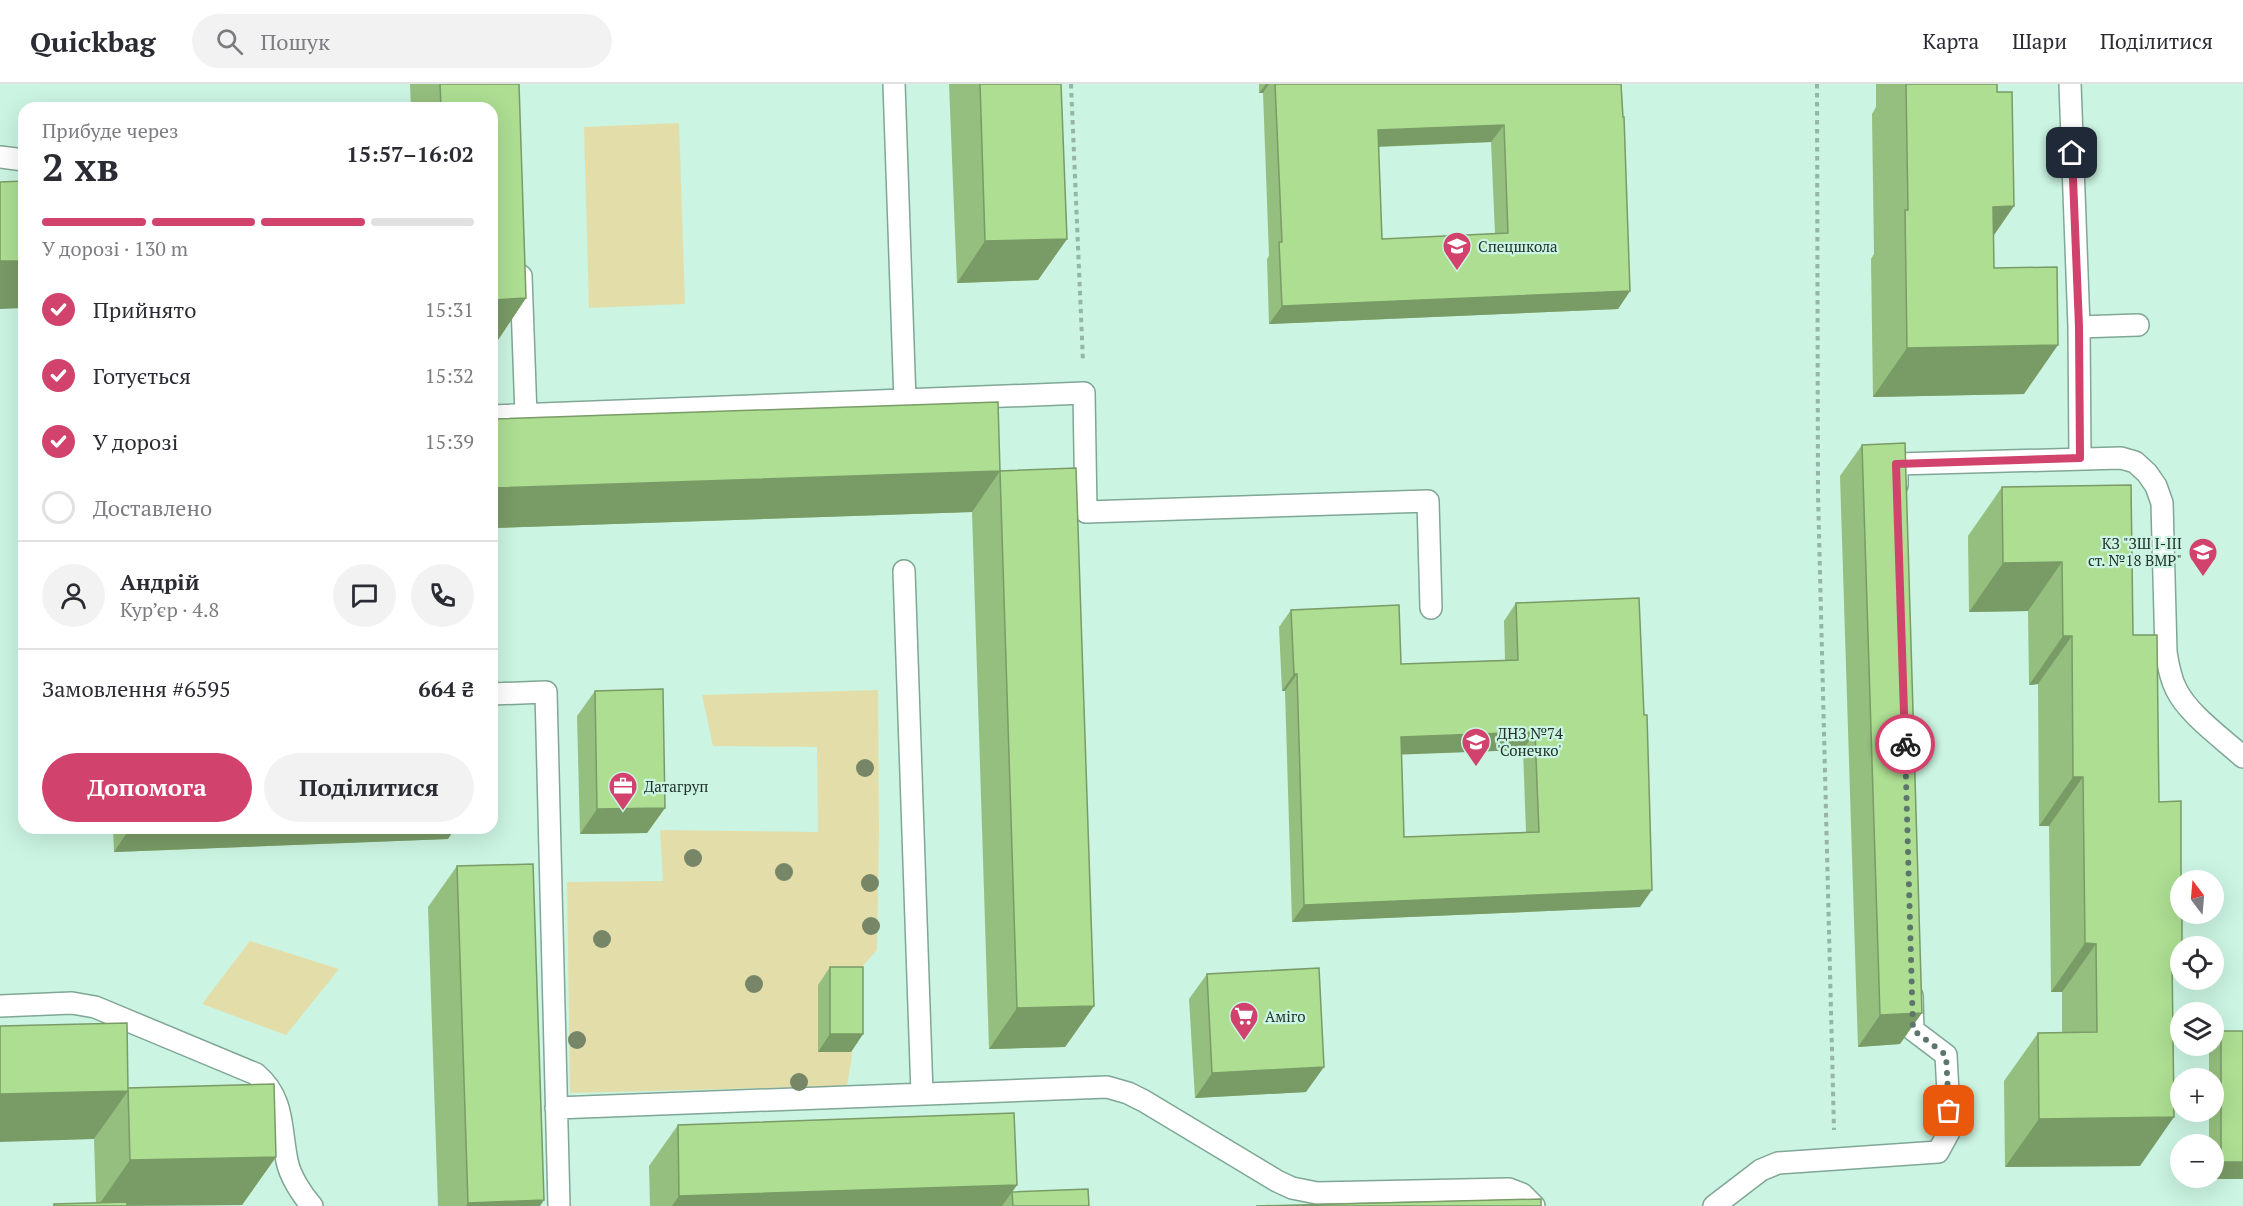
<!DOCTYPE html>
<html lang="uk">
<head>
<meta charset="utf-8">
<style>
  :root { --surface:#fff; --page:#f2f2f3; --text:#2b2b33; --muted:#7c7c81; --line:#e1e1e2; --accent:#d1436c }
  body { margin:0; font-family:"PT Serif",serif; background:var(--page); color:var(--text); height:100vh; display:flex; flex-direction:column; font-size:22px; white-space:nowrap }
  * { box-sizing:border-box; margin:0 }
  p { font-size:20px; color:var(--muted) }
  .icon { flex:none; width:33px; height:33px; fill:none; stroke:currentColor; stroke-width:2; stroke-linecap:round; stroke-linejoin:round }
  .map { position:relative; flex:1; overflow:hidden }
  .side { position:absolute; left:18px; top:18px; width:480px; height:732px; display:flex; flex-direction:column; background:var(--surface); border-radius:18px; box-shadow:0 6px 24px #0002 }
  .side>* { flex:none }
  .needle { width:39px; rotate:344deg }
  .fabs { position:absolute; left:2170px; top:786px; display:grid; gap:12px }
  .fabs a { display:grid; place-items:center; width:54px; height:54px; border-radius:50%; background:var(--surface); box-shadow:0 6px 24px #0002; font-size:30px }
  .pin { position:absolute; display:grid; place-items:center; width:51px; height:51px; color:#fff; margin:-26px; border-radius:12px; box-shadow:0 3px 9px #0006 }
  .courier { position:absolute; display:grid; place-items:center; width:60px; height:60px; margin:-30px; border:4px solid #d1436c; border-radius:50%; background:#fff; color:#222; box-shadow:0 2px 8px #0007 }
  .head em { font-style:normal; font-weight:700 }
  .head div { display:flex; flex-direction:column-reverse }
  .head { display:flex; align-items:center; justify-content:space-between; height:102px; padding:0 24px }
  h1 { font-size:39px; font-weight:700; line-height:45px }
  .bar { display:grid; grid-template-columns:repeat(4,1fr); gap:9px 6px; align-content:center; height:72px; padding:0 24px }
  .bar i { height:8px; border-radius:4px; background:var(--line) }
  .bar .current { background:var(--accent) }
  .bar p { grid-column:span 4 }
  .line { display:flex; align-items:center; gap:15px; padding:0 24px; border-top:2px solid var(--line) }
  .line div { flex:1 }
  .round { display:grid; place-items:center; flex:none; width:63px; height:63px; border-radius:32px; background:var(--page) }
  ol { padding:0 24px; list-style:none }
  li { display:flex; align-items:center; gap:18px; height:66px }
  li p { margin-inline-start:auto }
  li .icon { padding:6px; border-radius:50%; background:var(--accent); color:#fff; stroke-width:4 }
  li:last-child { color:var(--muted) }
  li i { width:33px; height:33px; border:3px solid var(--line); border-radius:50% }
  .action { display:flex; gap:12px; margin-top:auto; padding:12px 24px }
  .action a { flex:1; height:69px; border-radius:36px; background:var(--accent); color:#fff; font-size:24px; font-weight:700; line-height:69px; text-align:center }
  .action a+a { background:var(--page); color:var(--text) }
  header { display:flex; align-items:center; gap:36px; box-sizing:border-box; height:84px; padding:0 30px; background:var(--surface); border-bottom:2px solid var(--line) }
  header strong { font-size:28px }
  nav { display:flex; gap:33px; margin-inline-start:auto; font-size:21px }
  .search { width:420px; height:54px; background:var(--page); display:flex; align-items:center; gap:15px; box-sizing:border-box; padding:0 21px; border-radius:33px; color:var(--muted); font-size:22px }
  .map>svg:first-child { display:block }
  .green { fill:#e3dea9 }
  .lines { fill:none; stroke-linecap:round; stroke-linejoin:round }
  .service-casing { stroke:#80a696; stroke-width:24 }
  .path { stroke:#94b5a7; stroke-width:4; stroke-dasharray:4.5 4.5; stroke-linecap:butt }
  .service { stroke:#fff; stroke-width:21 }
  .tree { fill:#768667 }
  .wall { fill:#95bf7e; fill-rule:evenodd }
  .shaded-wall { fill:#799b66 }
  .building { fill:#adde92; stroke:#799b66; stroke-width:1.5; fill-rule:evenodd }
  .done { stroke:#5d766c; stroke-width:6; stroke-dasharray:0 10.8 }
  .route { stroke:#d1436c; stroke-width:8 }
  .labels { text-anchor:middle; dominant-baseline:central; stroke-width:4.5; stroke-linejoin:round; paint-order:stroke }
  .poi-label { font-size:15px; fill:#22322c; stroke:#cbf4e2; text-anchor:start }
</style>
</head>
<body>
<header>
<strong>Quickbag</strong>
<div class="search"><svg class="icon" aria-label="search" viewBox="0 0 24 24"><circle cx="10" cy="10" r="6"/><path d="M15 15l6 6"/></svg>Пошук</div>
<nav><a>Карта</a><a>Шари</a><a>Поділитися</a></nav>
</header>
<div class="map">
<svg width="2243" height="1122" viewBox="0 0 2243 1122">
  <rect width="100%" height="100%" fill="#cbf4e2"/>
  <!-- green -->
  <path class="green" d="M679,39l6,181 -96,4 -5,-181z
    M878,606l1,141 -2,119 -26,29 1,77 -5,30 -277,7 -3,-211 96,-1 -3,-51 158,2 -1,-85 -104,-1 -11,-51z
    M250,857l89,28 -53,66 -84,-31z"/>
  <g class="lines">
    <!-- service casing -->
    <g class="service-casing">
      <path id="service" d="M894,0l11,317
        M2070,0l9,243 1,131
        M0,73l24,3
        M521,192l5,140
        M2079,243l59,-2
        M492,332l592,-23 2,119 342,-11 3,107
        M1897,401v-21l224,-6 14,4 12,11 9,13 6,17 4,149c2,13 4,25 10,37 12,25 46,49 67,68
        M904,487l18,523
        M492,610l54,-2 13,514
        M0,922l72,-3 23,4 161,67c29,25 24,53 31,87 3,15 15,34 25,45
        M556,1024l551,-21 21,6 16,8 133,80 15,7 25,5 192,-4 13,5 12,12
        M1714,1122l47,-36 17,-7 160,-11 12,-22 -4,-75 -33,-25 -1,-34"/>
    </g>
    <!-- path -->
    <path class="path" d="M1071,0l12,278
      M1817,0l1,410 16,636"/>
    <!-- service -->
    <use href="#service" class="service"/>
  </g>
  <!-- trees -->
  <g class="tree">
    <circle cx="865" cy="684" r="9"/>
    <circle cx="693" cy="774" r="9"/>
    <circle cx="784" cy="788" r="9"/>
    <circle cx="870" cy="799" r="9"/>
    <circle cx="871" cy="842" r="9"/>
    <circle cx="602" cy="855" r="9"/>
    <circle cx="754" cy="900" r="9"/>
    <circle cx="577" cy="956" r="9"/>
    <circle cx="799" cy="998" r="9"/>
  </g>
  <!-- wall -->
  <path class="wall" d="M410,0h109l7,214 -28,42h-6v-232h-81z
    M949,0h112l6,155 -29,41 -81,3z
    M1259,0h362l9,207 -12,18 -349,15 -2,-65 2,-3 -6,-163h-4zM1491,58l4,92 -113,5 -4,-92z
    M1876,0h121v8l17,114 -20,29v33l30,126 -151,3 -2,-138 3,-5 -2,-140 4,-7z
    M1862,361l38,599 -42,3 -18,-571z
    M1000,387l94,535 -29,41 -76,2 -17,-537 -480,16z
    M2002,403l131,148 48,311v14l-9,12 -32,194 -135,1 -1,-86 34,-48 24,-1v-40h-11l-2,-166h-10l-1,-142 -9,1 -1,-74 -59,1 -1,-76z
    M1516,519l124,304 -348,15 -7,-231h-3l-3,-64 12,-17 110,54 104,-4 -1,-39zM1523,666l3,82 -122,5 -3,-83z
    M595,607l70,117 -18,25 -67,1 -3,-118z
    M113,744h342l-7,11 -334,13z
    M457,782l83,340h-102l-10,-299z
    M830,883l33,67 -12,18h-33v-67z
    M1207,890l99,118 -111,6 -6,-99z
    M2221,947l22,148h-34v-1h5v-34h-5v-32h5v-34h-5v-29l2,-3h3v-5z
    M128,1004l148,69 -34,48 -189,1 1,-2 42,-1 -2,-64z
    M678,1041l339,60 -15,21h-352l-1,-40z
    M1012,1108l77,14h-87z"/>
  <!-- shaded-wall -->
  <path class="shaded-wall" d="M1266,0h3l-6,9h-4z
    M1504,41l-13,17 -125,5 12,-17z
    M2014,122l-34,49 13,-48z
    M1067,155l-29,41 -81,3 28,-42z
    M0,177h24v47l-24,1z
    M1630,207l-12,18 -349,15 13,-18z
    M526,214l-28,42h-6v-40z
    M2058,261l-34,49 -151,3 34,-49z
    M1000,387l-28,41 -480,16v-40z
    M2062,478l-34,49 -59,1 34,-49z
    M2063,552h9l-34,48 -9,1z
    M1294,590h3l-12,17h-3z
    M1535,648l-12,18 -134,5 12,-18z
    M2073,693h10l-34,49h-10z
    M665,724l-18,25 -67,1 17,-25z
    M130,744h325l-7,11 -334,13z
    M1652,806l-12,17 -348,15 12,-17z
    M2085,859l11,1 -34,48h-11z
    M2172,874h9v2l-33,46z
    M1094,922l-29,41 -76,2 28,-41z
    M1922,929l-22,31 -42,3 22,-32z
    M830,950h33l-12,18h-33z
    M1324,983l-18,25 -111,6 17,-25z
    M128,1007l-34,48 -94,3v-48z
    M2174,1033l-34,49 -135,1 34,-48z
    M276,1073l-34,48 -144,1 32,-46z
    M2221,1078h22v17h-34l2,-1h3v-5z
    M1017,1101l-15,21h-330l7,-10z
    M544,1116l-4,6h-74l2,-3z"/>
  <!-- building -->
  <path class="building" d="M440,0h79l7,214 -34,2v-192h-51z
    M980,0h81l6,155 -82,2z
    M1275,0h346l2,33h1l6,174 -348,15 -3,-64h3zM1504,41l4,108 -126,6 -4,-109z
    M1906,0h91v8h15l2,114 -21,1 1,61 63,-1 1,78 -151,3 -2,-138h3z
    M24,97v80h-24v-79z
    M998,318l2,69 -508,17v-69z
    M1905,359l17,570 -42,2 -18,-570z
    M1076,384l18,538 -77,2 -17,-537z
    M2131,401l2,150h24l2,167 22,-1v113h1v32h-1v12h-9l2,159 -135,2 -1,-86 59,-1 -1,-88 -11,-1 -2,-166h-10l-1,-141h-9l-1,-74 -59,1 -1,-76z
    M1639,514l5,117h3l5,175 -348,15 -7,-231h-3l-3,-64 108,-5 2,59 117,-4 -2,-57zM1535,648l4,100 -135,5 -3,-100z
    M663,605l2,119 -68,1 -2,-118z
    M533,780l11,336 -76,3 -11,-337z
    M830,883h33v67h-33z
    M1319,884l5,99 -112,6 -5,-99z
    M127,939l1,68 -128,3v-68z
    M2221,947h22v131h-22z
    M274,1000l2,73 -146,3 -2,-72z
    M1014,1029l3,72 -338,11 -1,-71z
    M1088,1105l1,17h-76l-1,-14z
    M1541,1115v7h-285z
    M127,1118v4h-73v-2z"/>
  <g class="lines">
    <!-- done -->
    <path class="done" d="M1905,660l8,286 33,25 3,56"/>
    <!-- route -->
    <path class="route" d="M1905,660l-9,-280 184,-6 -1,-131 -7,-174"/>
  </g>
  <!-- icons -->
  <defs>
    <g id="school-pin" transform="scale(1.5)"><path d="M0 17L-7.5 6A9.5 9.5 0 1 1 7.5 6Z" fill="#d1436c" stroke="#cbf4e2"/><path d="M0-5L7-2L0 1L-7-2ZM-4 1L0 2.5L4 1V4Q0 6-4 4Z" fill="#fff"/></g>
    <g id="office-pin" transform="scale(1.5)"><path d="M0 17L-7.5 6A9.5 9.5 0 1 1 7.5 6Z" fill="#d1436c" stroke="#cbf4e2"/><path d="M-6-3h4V-5.5h4V-3h4V5H-6ZM-1-4.5V-3h2v-1.5ZM-6 0V1H6V0Z" fill="#fff"/></g>
    <g id="supermarket-pin" transform="scale(1.5)"><path d="M0 17L-7.5 6A9.5 9.5 0 1 1 7.5 6Z" fill="#d1436c" stroke="#cbf4e2"/><path d="M-6-5.5h2.5l.6 2H6L4.5 2H-2.5L-4.4-4H-6ZM-1.5 3.2a1.3 1.3 0 1 0 .1 0ZM3 3.2a1.3 1.3 0 1 0 .1 0Z" fill="#fff"/></g>
  </defs>
  <g fill-rule="evenodd">
    <use href="#school-pin" x="1457" y="162"/>
    <use href="#school-pin" x="2203" y="468"/>
    <use href="#school-pin" x="1476" y="658"/>
    <use href="#office-pin" x="623" y="702"/>
    <use href="#supermarket-pin" x="1244" y="932"/>
  </g>
  <g class="labels">
    <!-- poi labels -->
    <g class="poi-label">
      <text x="1478" y="162">Спецшкола</text>
      <text x="2182" y="459" text-anchor="end">КЗ "ЗШ І-ІІІ<tspan x="2182" dy="17">ст. №18 ВМР"</tspan></text>
      <text x="1497" y="649">ДНЗ №74<tspan x="1497" dy="17">'Сонечко'</tspan></text>
      <text x="644" y="702">Датагруп</text>
      <text x="1265" y="932">Аміго</text>
    </g>
  </g>
</svg>
<div class="fabs">
<a><svg class="needle" viewBox="-14 -14 28 28"><path d="M0-13l5 13h-10z" fill="#e53935"/><path d="M0 13l5-13h-10z" fill="#7c7c81"/></svg></a>
<a><svg class="icon" aria-label="locate" viewBox="0 0 24 24"><circle cx="12" cy="12" r="6"/><path d="M12 2v4M12 18v4M2 12h4M18 12h4"/></svg></a>
<a><svg class="icon" aria-label="layers" viewBox="0 0 24 24"><path d="M12 4l9 5-9 5-9-5zM3 14l9 5 9-5"/></svg></a>
<a>+</a>
<a>−</a>
</div>
<div class="pin" style="left:1949px;top:1027px;background:#ea580c"><svg class="icon" aria-label="bag" viewBox="0 0 24 24"><path d="M5 8h14l-1 12H6zM9 8a3 3 0 0 1 6 0"/></svg></div>
<div class="pin" style="left:2072px;top:69px;background:#1f2937"><svg class="icon" aria-label="home" viewBox="0 0 24 24"><path d="M3 11l9-7 9 7M6 9v11h12V9"/></svg></div>
<div class="courier" style="left:1905px;top:660px"><svg class="icon" aria-label="bike" viewBox="0 0 24 24"><circle cx="6" cy="16" r="4"/><circle cx="18" cy="16" r="4"/><path d="M6 16l4-8h5l3 8M10 8l3 8H6M13 5h3"/></svg></div>
<section class="side">
<div class="head"><div><h1>2 хв</h1><p>Прибуде через</p></div><em>15:57–16:02</em></div>
<div class="bar"><i class="current"></i><i class="current"></i><i class="current"></i><i></i><p>У дорозі · 130 m</p></div>
<ol>
<li><svg class="icon" aria-label="check" viewBox="0 0 24 24"><path d="M5 12l5 5 9-10"/></svg>Прийнято<p>15:31</p></li>
<li><svg class="icon" aria-label="check" viewBox="0 0 24 24"><path d="M5 12l5 5 9-10"/></svg>Готується<p>15:32</p></li>
<li><svg class="icon" aria-label="check" viewBox="0 0 24 24"><path d="M5 12l5 5 9-10"/></svg>У дорозі<p>15:39</p></li>
<li><i></i>Доставлено</li>
</ol>
<div class="line" style="height:108px"><a class="round"><svg class="icon" aria-label="person" viewBox="0 0 24 24"><circle cx="12" cy="8" r="4"/><path d="M4 21q1-7 8-7t8 7"/></svg></a><div><b>Андрій</b><p>Кур’єр · 4.8</p></div><a class="round"><svg class="icon" aria-label="chat" viewBox="0 0 24 24"><path d="M4 5h16v11H9l-5 4z"/></svg></a><a class="round"><svg class="icon" aria-label="phone" viewBox="0 0 24 24"><path d="M5 4h4l2 5-3 2q2 4 5 5l2-3 5 2v4C11 20 4 13 5 4z"/></svg></a></div>
<div class="line" style="height:78px"><div>Замовлення #6595</div><b>664 ₴</b></div>
<div class="action"><a>Допомога</a><a>Поділитися</a></div>
</section>
</div>
</body>
</html>
